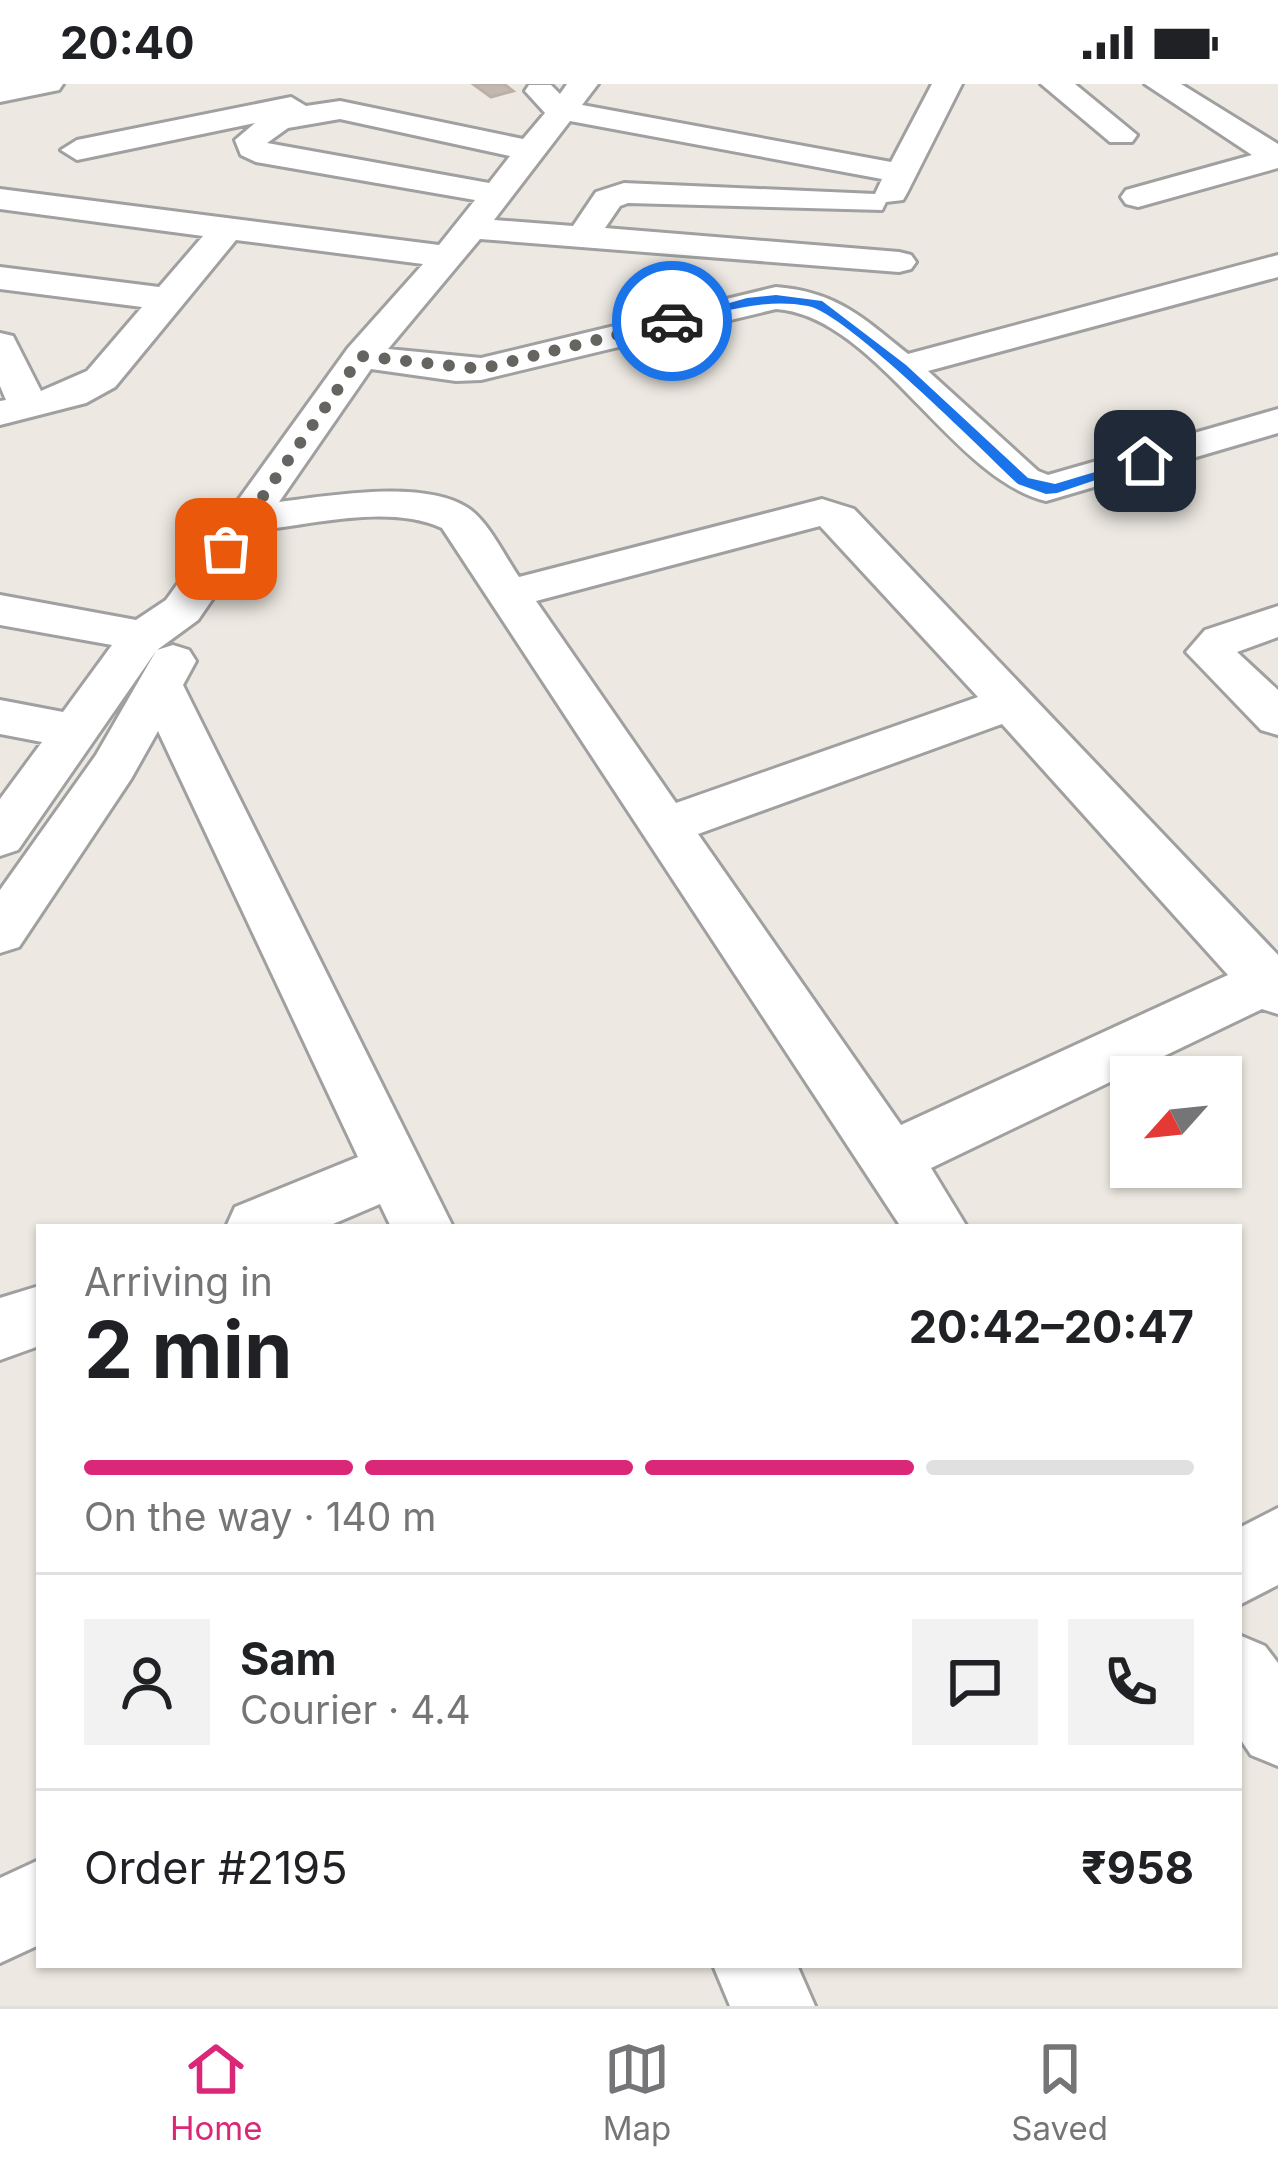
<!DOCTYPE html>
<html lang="en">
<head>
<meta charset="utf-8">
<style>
  :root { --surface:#fff; --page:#f2f2f2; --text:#202124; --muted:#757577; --line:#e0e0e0; --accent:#db2777 }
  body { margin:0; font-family:Inter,sans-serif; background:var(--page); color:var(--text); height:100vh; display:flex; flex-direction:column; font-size:45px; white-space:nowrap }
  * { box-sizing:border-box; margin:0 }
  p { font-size:39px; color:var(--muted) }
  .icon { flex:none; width:66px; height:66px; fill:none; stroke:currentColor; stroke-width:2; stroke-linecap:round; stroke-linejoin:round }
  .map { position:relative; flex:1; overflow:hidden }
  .side { position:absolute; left:36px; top:1140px; width:1206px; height:744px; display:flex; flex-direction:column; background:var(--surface); border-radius:0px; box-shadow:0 3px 9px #0004 }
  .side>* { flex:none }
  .needle { width:78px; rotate:243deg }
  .buttons { position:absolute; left:1110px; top:972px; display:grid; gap:24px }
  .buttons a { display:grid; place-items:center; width:132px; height:132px; border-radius:0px; background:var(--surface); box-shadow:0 3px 9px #0004; font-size:60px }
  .pin { position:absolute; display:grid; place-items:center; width:102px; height:102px; color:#fff; margin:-51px; border-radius:24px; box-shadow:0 6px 18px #0006 }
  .courier { position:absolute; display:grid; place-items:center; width:120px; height:120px; margin:-60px; border:9px solid #1a73e8; border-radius:50%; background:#fff; color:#222; box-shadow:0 3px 15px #0007 }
  .head em { font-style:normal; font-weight:700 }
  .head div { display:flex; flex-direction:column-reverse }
  .head { display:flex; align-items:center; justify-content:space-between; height:204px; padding:0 48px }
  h1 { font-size:78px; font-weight:700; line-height:90px }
  .bar { display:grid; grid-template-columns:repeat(4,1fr); gap:18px 12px; align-content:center; height:144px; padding:0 48px }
  .bar i { height:15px; border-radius:9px; background:var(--line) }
  .bar .on { background:var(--accent) }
  .bar p { grid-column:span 4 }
  .line { display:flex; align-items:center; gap:30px; padding:0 48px; border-top:3px solid var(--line) }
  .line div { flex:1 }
  .round { display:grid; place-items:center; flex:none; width:126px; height:126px; border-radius:0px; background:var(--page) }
  .status { display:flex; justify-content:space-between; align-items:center; height:84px; padding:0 60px; background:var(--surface); direction:ltr }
  .status svg { height:33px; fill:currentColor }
  .tab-bar { display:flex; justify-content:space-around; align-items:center; height:168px; border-top:3px solid var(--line); background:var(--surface); font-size:33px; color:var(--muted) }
  .tab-bar a { display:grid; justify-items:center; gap:6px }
  .tab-bar .on { color:var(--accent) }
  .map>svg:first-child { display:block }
  .building { fill:#c1b8b2; stroke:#bdafa6; stroke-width:3 }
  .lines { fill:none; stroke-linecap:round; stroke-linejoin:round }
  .minor-casing { stroke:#a0a0a0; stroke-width:6 }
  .minor { fill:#fff; fill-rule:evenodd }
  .route { fill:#1a73e8 }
  .done { stroke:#656461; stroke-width:12; stroke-dasharray:0 21.6 }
</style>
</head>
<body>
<div class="status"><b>20:40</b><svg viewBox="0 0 49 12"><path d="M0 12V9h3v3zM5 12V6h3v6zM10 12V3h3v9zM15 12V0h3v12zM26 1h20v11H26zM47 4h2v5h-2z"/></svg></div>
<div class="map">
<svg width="1278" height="1922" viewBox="0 0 1278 1922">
  <rect width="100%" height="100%" fill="#ede9e2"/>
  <!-- building -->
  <path class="building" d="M473,0h31l9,7 -22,6z"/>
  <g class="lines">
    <!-- minor casing -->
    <g class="minor-casing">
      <path id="minor" d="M0,0h63l-4,6 -59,12z
        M567,0h31l-16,21 309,57 41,-78h30l-55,109 -4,7 -17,2 -4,8 -254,-7 -8,3 -15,22 294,24 12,3 5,7 -5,7 -12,3 -419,-33 -92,110 93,9 295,-71c61,5 86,30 132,67l370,-99v22l-350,94 110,100 10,4 230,-66v24l-232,68c-95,-23 -170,-185 -270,-192l-295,71 -25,1 -85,-12 -92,133c51,-6 144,-23 189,6 21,14 37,49 51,69l303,-78 32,10 424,446v59l-16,-5 -331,159 36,59h-66l-459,-699c-53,-24 -126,-4 -182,2l-62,90 -41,30 16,-5 16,5 7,11 -13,24 270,542h-62l-11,-23 -54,23h-100l9,-20 123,-50 -200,-426 -27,48 -112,168 -19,6v-63l96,-135 60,-104 -138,199 -18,6v-57l42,-57 -42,-8v-34l63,12 49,-67 -112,-20v-30l136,25 30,-20 182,-252 75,-84 -187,-24 -121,147 -29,16 -86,22v-24l6,-1 -6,-14v-53l13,3 28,55 46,-20 55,-64 -142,-18v-22l159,20 44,-51 -203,-27v-20l439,56 36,-45 -219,-38 -15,-7 -6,-15 20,-17 -178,37 -16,-10 16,-10 214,-43 15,9 34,-5 183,38 22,-26 -20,-22 4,-6h22l9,9zM340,35l170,37 -21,27 -222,-40 21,-15zM570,37l312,58 -7,15 -251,-11 -28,9 -23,34 -79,-6zM820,442l158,171 -302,106 -140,-202zM1002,640l226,251 -327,150 -203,-291z
        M1041,0h34l62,51 -5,7h-22z
        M1145,0h36l97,60v24l-140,39 -12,-3 -5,-7 5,-7 126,-35z
        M1278,522v31l-41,15 41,38v45l-17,-5 -75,-78 19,-22z
        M39,1202v60l-39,14v-62z
        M1278,1424v77l-39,20v-77z
        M1239,1551l26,11 13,17v103l-27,-11 -12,-18z
        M39,1776v85l-39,18v-85z
        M713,1881h84l18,41h-85z"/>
    </g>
    <!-- minor -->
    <use href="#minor" class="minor"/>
  </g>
  <!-- route -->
  <path class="route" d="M776,211l46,6 84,64 122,113 27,6 90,-27 7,4 -95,32 -11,1 -28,-10c-36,-34 -172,-171 -210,-178 -47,-9 -91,8 -136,19l-6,-4 81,-23z"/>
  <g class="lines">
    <!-- done -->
    <path class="done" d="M226,465l135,-193 120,13 191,-48"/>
  </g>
</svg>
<div class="buttons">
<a><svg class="needle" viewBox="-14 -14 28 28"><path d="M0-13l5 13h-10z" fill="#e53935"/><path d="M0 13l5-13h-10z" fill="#757577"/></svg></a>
</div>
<div class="pin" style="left:226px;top:465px;background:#ea580c"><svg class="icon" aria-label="bag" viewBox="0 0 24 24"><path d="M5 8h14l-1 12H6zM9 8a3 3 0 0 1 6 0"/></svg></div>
<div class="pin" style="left:1145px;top:377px;background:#1f2937"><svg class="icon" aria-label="home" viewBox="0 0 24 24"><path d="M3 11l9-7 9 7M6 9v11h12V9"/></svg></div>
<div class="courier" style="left:672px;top:237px"><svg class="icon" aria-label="car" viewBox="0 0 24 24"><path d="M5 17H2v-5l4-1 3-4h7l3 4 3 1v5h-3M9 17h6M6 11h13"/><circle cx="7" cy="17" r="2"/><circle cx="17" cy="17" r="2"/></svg></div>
<section class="side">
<div class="head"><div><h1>2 min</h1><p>Arriving in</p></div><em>20:42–20:47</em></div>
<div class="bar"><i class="on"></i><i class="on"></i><i class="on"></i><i></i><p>On the way · 140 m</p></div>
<div class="line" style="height:216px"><a class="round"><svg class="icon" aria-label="person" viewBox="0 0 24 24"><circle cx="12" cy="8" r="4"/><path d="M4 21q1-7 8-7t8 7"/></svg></a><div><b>Sam</b><p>Courier · 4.4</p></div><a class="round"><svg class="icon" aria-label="chat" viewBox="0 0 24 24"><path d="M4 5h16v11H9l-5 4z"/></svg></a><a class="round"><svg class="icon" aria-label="phone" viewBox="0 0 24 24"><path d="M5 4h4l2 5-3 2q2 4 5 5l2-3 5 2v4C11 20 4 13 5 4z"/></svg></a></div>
<div class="line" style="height:156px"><div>Order #2195</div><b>₹958</b></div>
</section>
</div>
<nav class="tab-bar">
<a class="on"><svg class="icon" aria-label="home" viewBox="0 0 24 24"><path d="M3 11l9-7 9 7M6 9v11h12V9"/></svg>Home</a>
<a><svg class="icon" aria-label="map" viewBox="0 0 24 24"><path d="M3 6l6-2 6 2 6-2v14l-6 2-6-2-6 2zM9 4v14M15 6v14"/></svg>Map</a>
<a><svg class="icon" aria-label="saved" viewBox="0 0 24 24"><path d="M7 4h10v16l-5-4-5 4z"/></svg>Saved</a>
</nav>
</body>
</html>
